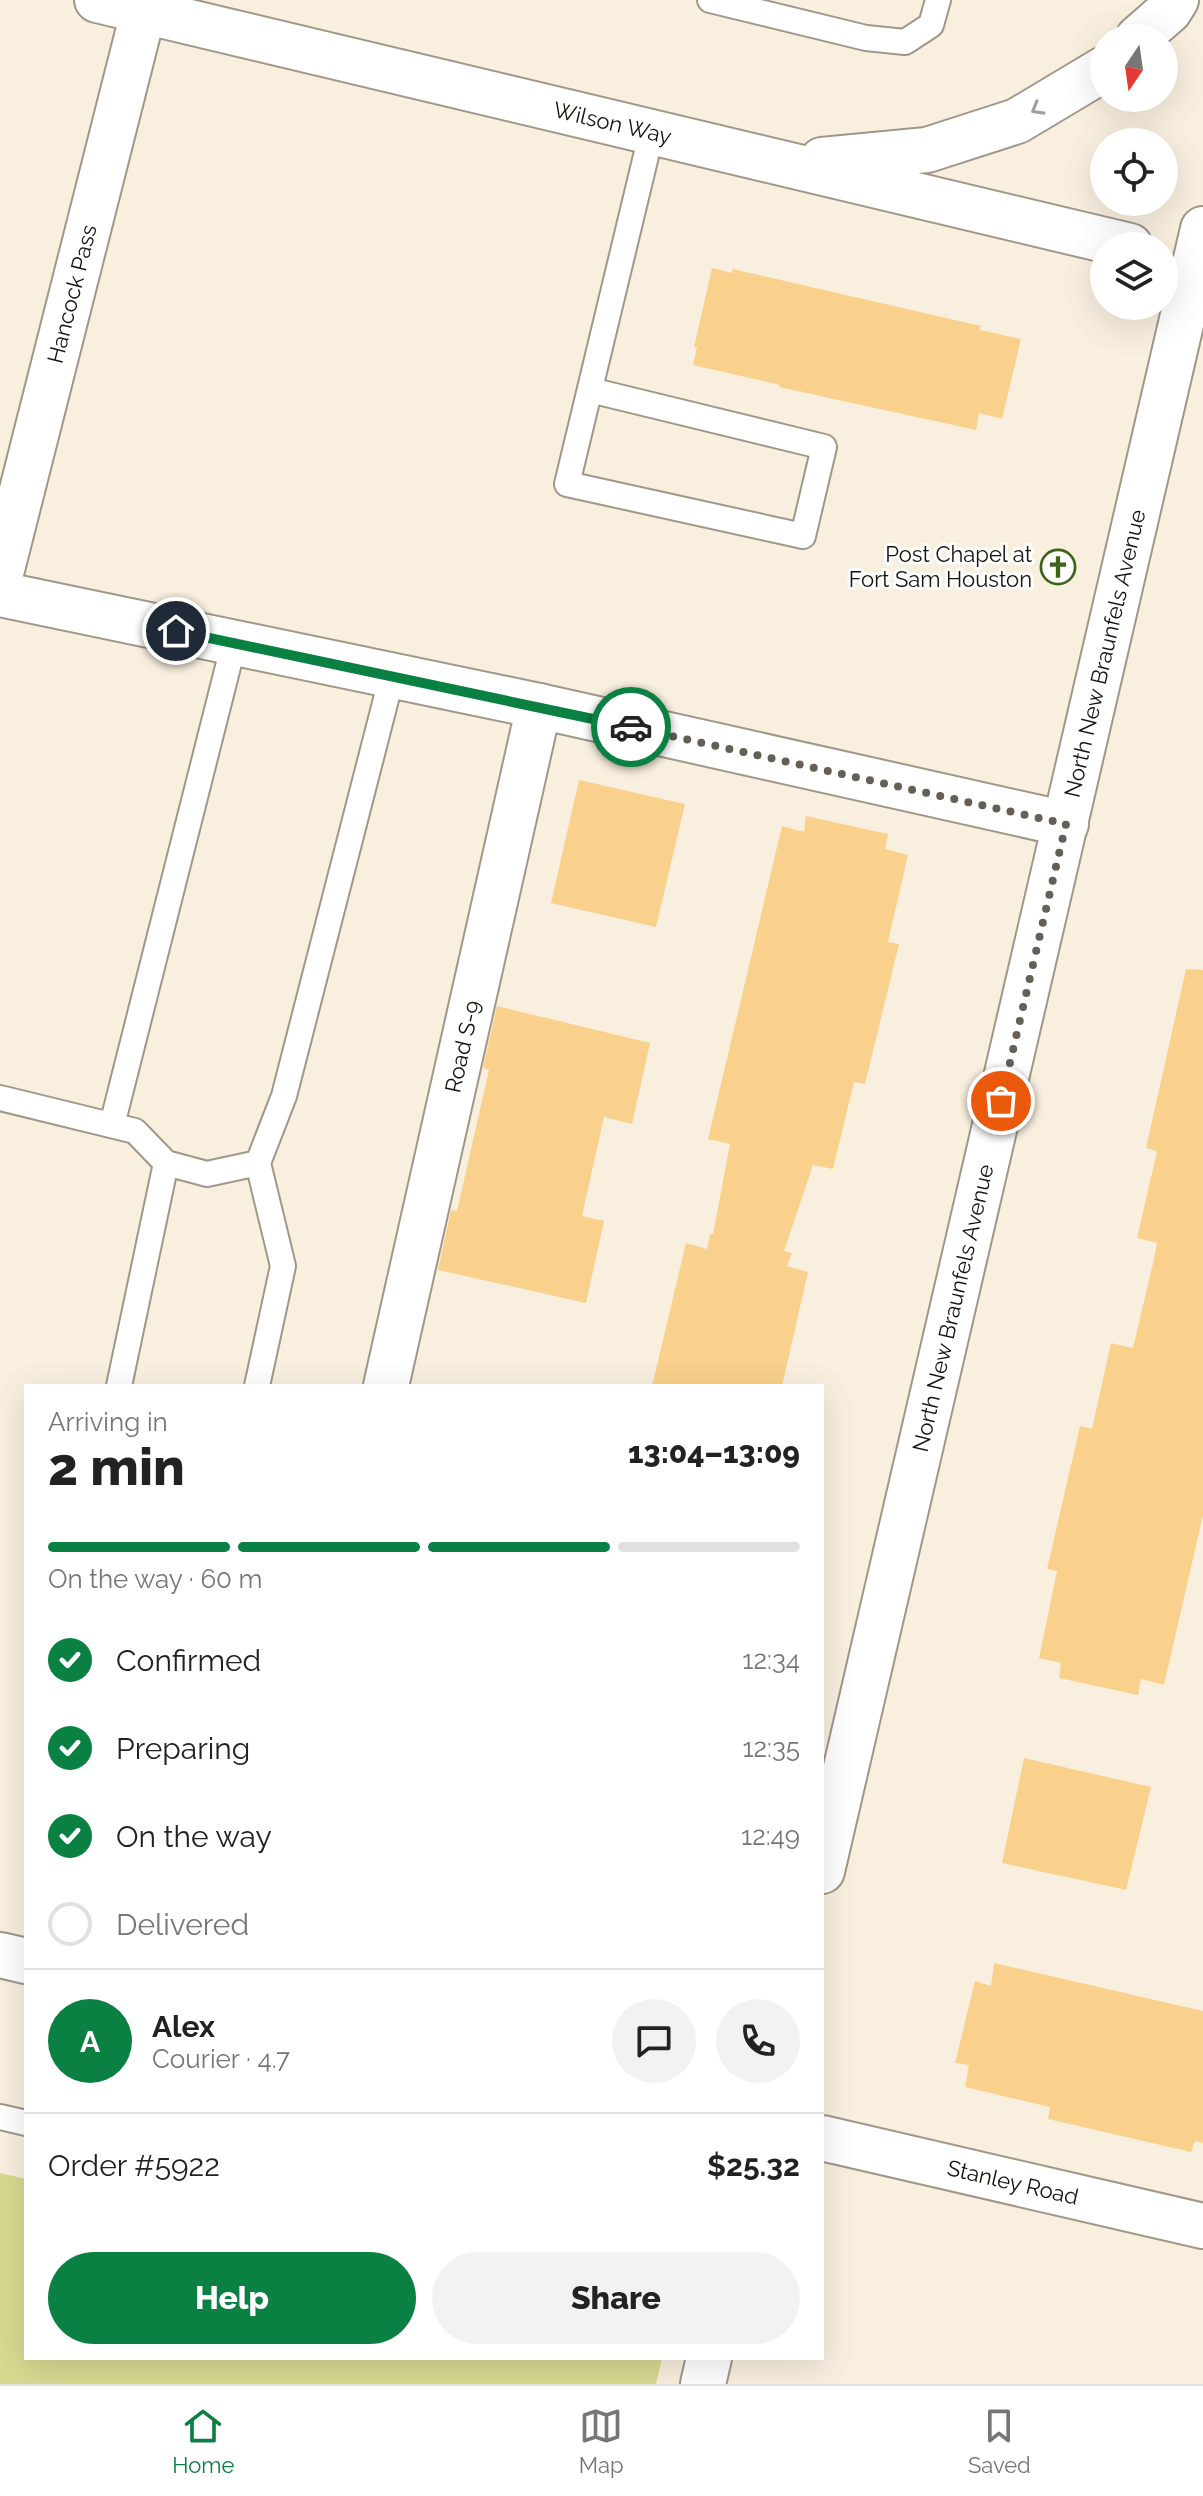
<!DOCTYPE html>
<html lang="en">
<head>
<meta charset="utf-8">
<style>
  :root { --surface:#fff; --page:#f2f2f2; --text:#222; --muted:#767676; --line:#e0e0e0; --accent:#0b8043 }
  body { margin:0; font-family:Raleway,sans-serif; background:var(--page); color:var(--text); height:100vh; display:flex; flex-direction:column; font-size:30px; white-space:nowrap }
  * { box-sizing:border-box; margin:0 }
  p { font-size:26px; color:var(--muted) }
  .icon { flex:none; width:44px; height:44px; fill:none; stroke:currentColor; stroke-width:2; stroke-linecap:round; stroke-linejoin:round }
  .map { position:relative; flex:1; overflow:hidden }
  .panel { position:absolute; left:24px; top:1384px; width:800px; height:976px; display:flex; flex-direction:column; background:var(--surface); border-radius:0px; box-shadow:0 8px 32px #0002 }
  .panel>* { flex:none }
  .needle { width:52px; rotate:193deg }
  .fabs { position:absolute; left:1090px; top:24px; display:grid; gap:16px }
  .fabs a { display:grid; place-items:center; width:88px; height:88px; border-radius:50%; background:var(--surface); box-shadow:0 8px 32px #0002; font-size:40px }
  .pin { position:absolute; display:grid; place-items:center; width:68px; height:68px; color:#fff; margin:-34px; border:4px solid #fff; border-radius:50%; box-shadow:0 2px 8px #0007 }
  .courier { position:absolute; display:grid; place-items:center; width:80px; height:80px; margin:-40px; border:6px solid #0b8043; border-radius:50%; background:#fff; color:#222; box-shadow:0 2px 10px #0007 }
  .overview em { font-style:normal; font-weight:800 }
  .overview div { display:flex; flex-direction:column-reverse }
  .overview { display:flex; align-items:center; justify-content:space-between; height:136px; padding:0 24px }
  h1 { font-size:52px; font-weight:800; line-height:60px }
  .bar { display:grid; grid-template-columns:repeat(4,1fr); gap:12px 8px; align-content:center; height:96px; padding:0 24px }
  .bar i { height:10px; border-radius:6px; background:var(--line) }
  .bar .active { background:var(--accent) }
  .bar p { grid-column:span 4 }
  .line { display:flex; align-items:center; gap:20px; padding:0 24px; border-top:2px solid var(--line) }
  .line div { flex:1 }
  .round { display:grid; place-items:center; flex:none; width:84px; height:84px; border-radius:42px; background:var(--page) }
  ol { padding:0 24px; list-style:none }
  li { display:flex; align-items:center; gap:24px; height:88px }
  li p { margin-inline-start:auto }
  li .icon { padding:8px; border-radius:50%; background:var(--accent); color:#fff; stroke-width:4 }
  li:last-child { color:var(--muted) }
  li i { width:44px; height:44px; border:4px solid var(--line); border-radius:50% }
  .primary-button { display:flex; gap:16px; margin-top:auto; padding:16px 24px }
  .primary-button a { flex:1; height:92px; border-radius:48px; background:var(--accent); color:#fff; font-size:32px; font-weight:800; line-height:92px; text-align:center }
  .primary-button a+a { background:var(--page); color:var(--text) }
  .tab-bar { display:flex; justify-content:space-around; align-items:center; height:112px; border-top:2px solid var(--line); background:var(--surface); font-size:22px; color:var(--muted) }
  .tab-bar a { display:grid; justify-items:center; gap:4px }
  .tab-bar .active { color:var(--accent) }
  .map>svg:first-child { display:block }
  .green { fill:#d6da90 }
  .building { fill:#f9d18c }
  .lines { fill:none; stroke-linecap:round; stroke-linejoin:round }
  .service-casing { stroke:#a09789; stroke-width:28 }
  .minor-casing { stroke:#a09789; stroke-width:48 }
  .tertiary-casing { stroke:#a09789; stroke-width:48 }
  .service { stroke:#fff; stroke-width:24 }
  .minor { stroke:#fff; stroke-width:44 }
  .tertiary { stroke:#fff; stroke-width:44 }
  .oneway { stroke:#a1a09e }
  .done { stroke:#655f56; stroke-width:8; stroke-dasharray:0 14.4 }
  .route { stroke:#0b8043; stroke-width:10 }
  .labels { text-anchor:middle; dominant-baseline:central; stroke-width:6; stroke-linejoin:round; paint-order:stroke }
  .street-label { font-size:22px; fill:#15120c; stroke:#fefefe }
  .poi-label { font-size:22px; fill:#15120c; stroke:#fefefe; text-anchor:end }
</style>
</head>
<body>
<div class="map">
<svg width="1203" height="2384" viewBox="0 0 1203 2384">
  <rect width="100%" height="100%" fill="#f9efdf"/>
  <!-- green -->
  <path class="green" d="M0,2173l26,6v179h636l-6,26h-656z"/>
  <!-- building -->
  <path class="building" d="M712,268l20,5 1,-4 248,57 -1,4 41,9 -19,80 -23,-6 -3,17 -197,-43 1,-2 -87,-20 4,-18h-3z
    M579,780l106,24 -29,123 -105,-24z
    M806,816l82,18 -3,15 23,6 -20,87 11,2 -34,140 -11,-2 -21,87 -20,-4 -29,86 8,2 -5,13 21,6 -26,114h-130l34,-143 21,6 3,-15h3l17,-90 -22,-5 74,-313 22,6z
    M1186,969l17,1v545l-39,170 -23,-6 -3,16 -79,-17 2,-15 -22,-5 18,-87 -10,-2 33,-143 12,3 19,-86 22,5 21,-89 3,-16 -20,-5 20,-87 -11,-3z
    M497,1006l153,37 -18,81 -28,-7 -22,99 22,5 -18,82 -148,-33 13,-60 6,1 32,-141 -6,-2z
    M1024,1758l127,29 -25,103 -124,-27z
    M994,1963l209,48v132l-8,-2 -4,11 -143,-33 2,-12 -85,-20 4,-22 -14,-2 20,-82 16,5z"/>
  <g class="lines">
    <!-- service casing -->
    <g class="service-casing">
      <path id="service" d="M710,0l156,38 39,4 26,-17 7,-25
        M590,390l234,57 -21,89 -236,-52 85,-353
        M0,1098l135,33 31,32 -47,223
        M112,1125l122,-482
        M166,1163l41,11 51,-11 26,-67 108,-420
        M257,1386l26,-120 -25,-103
        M0,2117l26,6"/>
    </g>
    <!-- minor casing -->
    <g class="minor-casing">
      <g id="minor">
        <path id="s1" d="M0,577l144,-568"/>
        <path d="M0,594l539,112 527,118"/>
        <path id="s2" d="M386,1386l153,-680"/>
      </g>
    </g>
    <!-- tertiary casing -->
    <g class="tertiary-casing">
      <g id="tertiary">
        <path id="s3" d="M97,0l1033,246"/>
        <path d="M1138,38l31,-27 7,-11"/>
        <path d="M822,160l105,-10 90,-29 87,-52"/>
        <path id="s4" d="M822,1871l381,-1642"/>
        <path d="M0,1955l26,6"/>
        <path id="s5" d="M822,2138l381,88"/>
        <path d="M703,2384l6,-26"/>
      </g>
    </g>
    <!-- service -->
    <use href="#service" class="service"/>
    <!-- minor -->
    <use href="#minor" class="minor"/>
    <!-- tertiary -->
    <use href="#tertiary" class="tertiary"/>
  </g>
  <!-- one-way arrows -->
  <defs><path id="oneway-chevron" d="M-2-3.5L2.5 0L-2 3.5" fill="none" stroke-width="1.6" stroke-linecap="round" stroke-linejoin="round" transform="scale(2)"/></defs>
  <use class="oneway" href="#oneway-chevron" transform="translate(1037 109) rotate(150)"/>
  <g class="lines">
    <!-- done -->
    <path class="done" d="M631,727l435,97 -65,277"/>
    <!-- route -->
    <path class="route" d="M176,631l455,96"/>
  </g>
  <!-- icons -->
  <defs>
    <g id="church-ring" transform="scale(1.8)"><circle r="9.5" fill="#fefefe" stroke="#3f631b" stroke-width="1.5"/><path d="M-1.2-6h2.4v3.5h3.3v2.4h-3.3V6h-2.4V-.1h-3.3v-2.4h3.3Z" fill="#3f631b"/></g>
  </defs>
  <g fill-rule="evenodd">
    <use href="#church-ring" x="1058" y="567"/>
  </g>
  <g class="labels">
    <!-- street labels -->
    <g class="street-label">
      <text stroke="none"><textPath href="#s3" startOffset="530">Wilson Way</textPath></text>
      <text stroke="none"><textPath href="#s1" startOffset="292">Hancock Pass</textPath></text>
      <text stroke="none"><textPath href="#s4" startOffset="1250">North New Braunfels Avenue</textPath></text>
      <text stroke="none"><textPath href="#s2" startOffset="348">Road S-9</textPath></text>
      <text stroke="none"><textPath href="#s4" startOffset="578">North New Braunfels Avenue</textPath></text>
      <text stroke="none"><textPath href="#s5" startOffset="196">Stanley Road</textPath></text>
    </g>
    <!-- poi labels -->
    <g class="poi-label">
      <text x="1032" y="554">Post Chapel at<tspan x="1032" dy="25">Fort Sam Houston</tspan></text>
    </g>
  </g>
</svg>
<div class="fabs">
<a><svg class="needle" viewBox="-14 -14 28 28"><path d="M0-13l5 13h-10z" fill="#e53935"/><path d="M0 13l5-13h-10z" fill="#767676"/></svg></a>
<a><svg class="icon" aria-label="locate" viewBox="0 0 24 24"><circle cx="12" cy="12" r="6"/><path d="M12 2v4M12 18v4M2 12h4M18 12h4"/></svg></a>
<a><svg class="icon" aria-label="layers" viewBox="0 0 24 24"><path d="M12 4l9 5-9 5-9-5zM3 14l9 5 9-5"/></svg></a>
</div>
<div class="pin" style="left:1001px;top:1101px;background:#ea580c"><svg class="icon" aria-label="bag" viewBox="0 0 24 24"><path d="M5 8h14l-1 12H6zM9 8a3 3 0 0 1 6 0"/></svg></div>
<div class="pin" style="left:176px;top:631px;background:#1f2937"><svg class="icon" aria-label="home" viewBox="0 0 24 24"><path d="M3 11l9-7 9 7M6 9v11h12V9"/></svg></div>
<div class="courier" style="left:631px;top:727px"><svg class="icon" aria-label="car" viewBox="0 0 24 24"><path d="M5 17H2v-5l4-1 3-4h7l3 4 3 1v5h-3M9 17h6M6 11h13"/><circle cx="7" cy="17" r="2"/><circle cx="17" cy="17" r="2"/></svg></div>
<section class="panel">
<div class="overview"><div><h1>2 min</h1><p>Arriving in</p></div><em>13:04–13:09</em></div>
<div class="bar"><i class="active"></i><i class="active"></i><i class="active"></i><i></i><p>On the way · 60 m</p></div>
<ol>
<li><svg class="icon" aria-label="check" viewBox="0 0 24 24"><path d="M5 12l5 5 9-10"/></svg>Confirmed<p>12:34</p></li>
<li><svg class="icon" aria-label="check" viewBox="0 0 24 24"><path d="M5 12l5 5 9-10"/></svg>Preparing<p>12:35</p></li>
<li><svg class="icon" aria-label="check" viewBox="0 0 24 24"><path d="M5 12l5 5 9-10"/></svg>On the way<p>12:49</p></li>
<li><i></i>Delivered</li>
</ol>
<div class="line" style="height:144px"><b class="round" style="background:var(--accent);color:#fff">A</b><div><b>Alex</b><p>Courier · 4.7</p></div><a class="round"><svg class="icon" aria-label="chat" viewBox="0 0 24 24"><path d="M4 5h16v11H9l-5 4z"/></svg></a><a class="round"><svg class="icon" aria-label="phone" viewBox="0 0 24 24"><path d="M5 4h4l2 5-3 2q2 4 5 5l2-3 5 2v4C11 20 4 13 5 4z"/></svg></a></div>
<div class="line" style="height:104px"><div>Order #5922</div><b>$25.32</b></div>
<div class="primary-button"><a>Help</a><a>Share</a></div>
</section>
</div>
<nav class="tab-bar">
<a class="active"><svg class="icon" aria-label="home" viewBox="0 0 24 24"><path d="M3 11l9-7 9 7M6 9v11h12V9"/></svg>Home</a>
<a><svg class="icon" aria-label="map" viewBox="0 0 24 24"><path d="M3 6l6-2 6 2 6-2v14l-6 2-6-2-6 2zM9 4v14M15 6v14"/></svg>Map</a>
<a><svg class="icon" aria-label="saved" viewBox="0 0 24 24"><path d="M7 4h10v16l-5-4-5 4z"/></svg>Saved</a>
</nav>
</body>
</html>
